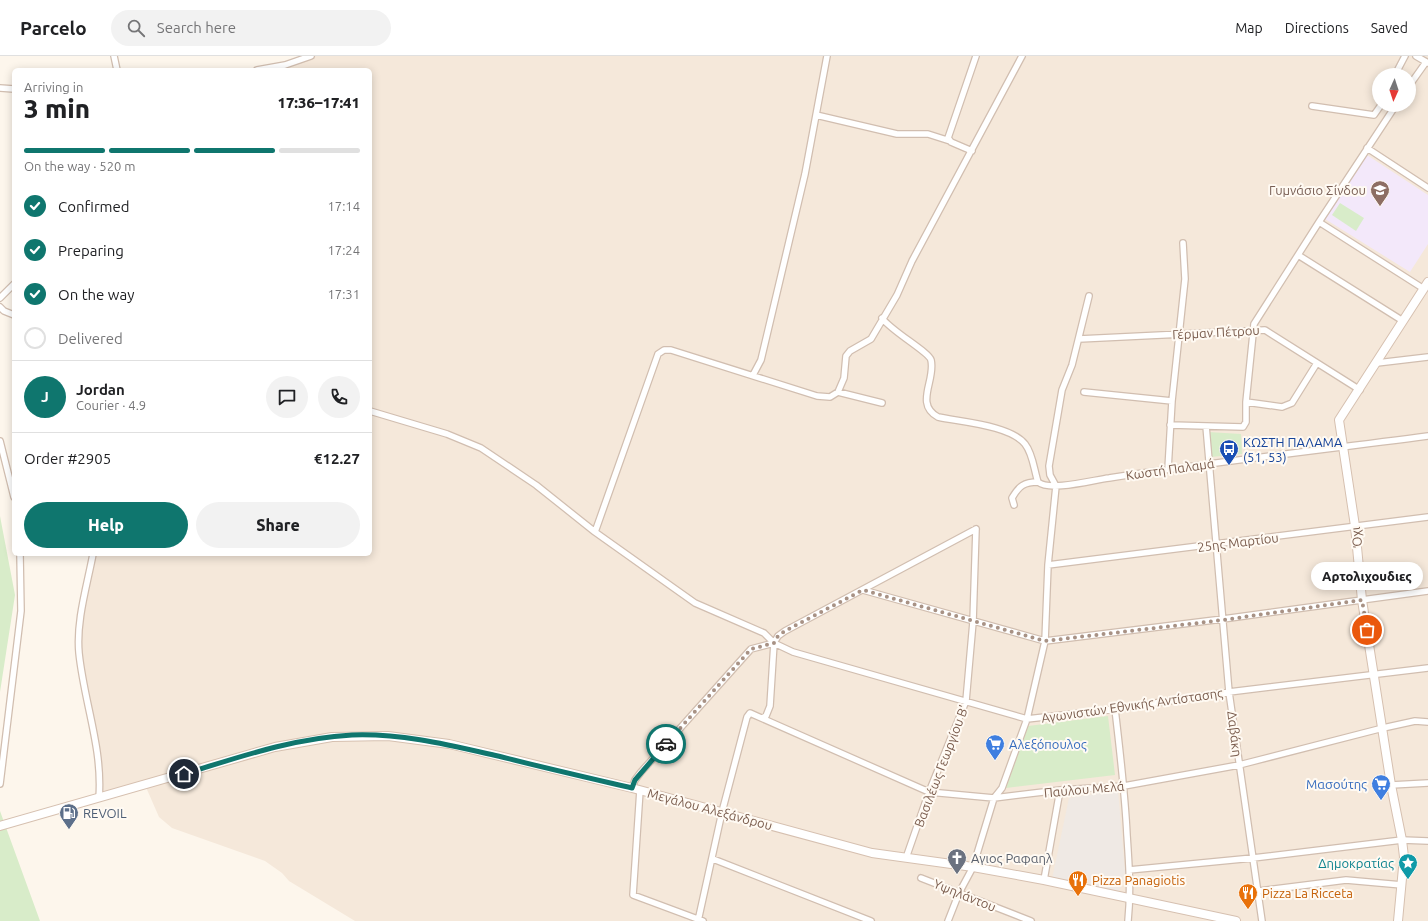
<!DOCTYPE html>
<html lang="en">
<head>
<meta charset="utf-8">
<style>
  :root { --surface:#fff; --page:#f2f2f2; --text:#202124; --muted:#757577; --line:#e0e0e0; --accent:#0f766e }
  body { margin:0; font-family:Ubuntu,sans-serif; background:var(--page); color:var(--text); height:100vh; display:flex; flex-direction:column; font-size:15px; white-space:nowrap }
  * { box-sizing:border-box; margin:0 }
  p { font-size:13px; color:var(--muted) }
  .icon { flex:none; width:22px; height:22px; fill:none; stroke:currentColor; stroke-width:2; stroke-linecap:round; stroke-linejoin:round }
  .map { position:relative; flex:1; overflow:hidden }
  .side { position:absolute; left:12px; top:12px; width:360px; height:488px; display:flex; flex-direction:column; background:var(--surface); border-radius:6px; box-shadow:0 2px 10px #0003 }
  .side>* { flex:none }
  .needle { width:26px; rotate:183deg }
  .tools { position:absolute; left:1372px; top:12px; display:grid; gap:8px }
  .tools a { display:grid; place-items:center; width:44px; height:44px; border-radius:50%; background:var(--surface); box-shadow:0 2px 10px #0003; font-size:20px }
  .pin { position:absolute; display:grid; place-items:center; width:34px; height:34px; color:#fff; margin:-17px; border:2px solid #fff; border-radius:50%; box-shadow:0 1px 4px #0007 }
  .courier { position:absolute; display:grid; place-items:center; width:40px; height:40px; margin:-20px; border:3px solid #0f766e; border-radius:50%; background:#fff; color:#222; box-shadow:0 1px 5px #0007 }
  .bubble { position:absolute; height:28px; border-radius:14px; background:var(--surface); box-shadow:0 2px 10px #0003; font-size:13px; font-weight:800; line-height:28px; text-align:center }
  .headline em { font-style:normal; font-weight:800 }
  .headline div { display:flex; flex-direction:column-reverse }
  .headline { display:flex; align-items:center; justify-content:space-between; height:68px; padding:0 12px }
  h1 { font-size:26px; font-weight:800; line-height:30px }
  .bar { display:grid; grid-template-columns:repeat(4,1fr); gap:6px 4px; align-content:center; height:48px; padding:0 12px }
  .bar i { height:5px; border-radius:3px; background:var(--line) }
  .bar .current { background:var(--accent) }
  .bar p { grid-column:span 4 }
  .line { display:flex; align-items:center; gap:10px; padding:0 12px; border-top:1px solid var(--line) }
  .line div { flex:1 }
  .round { display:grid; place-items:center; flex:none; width:42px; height:42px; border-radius:21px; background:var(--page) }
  ol { padding:0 12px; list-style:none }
  li { display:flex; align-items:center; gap:12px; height:44px }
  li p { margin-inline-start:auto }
  li .icon { padding:4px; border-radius:50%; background:var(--accent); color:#fff; stroke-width:4 }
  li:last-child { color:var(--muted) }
  li i { width:22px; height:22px; border:2px solid var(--line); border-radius:50% }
  .primary-button { display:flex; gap:8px; margin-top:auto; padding:8px 12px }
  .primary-button a { flex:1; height:46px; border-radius:24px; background:var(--accent); color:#fff; font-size:16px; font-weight:800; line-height:46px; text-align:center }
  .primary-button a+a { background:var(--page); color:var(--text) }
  header { display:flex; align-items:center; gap:24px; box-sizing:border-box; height:56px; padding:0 20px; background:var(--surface); border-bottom:1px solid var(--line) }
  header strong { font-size:19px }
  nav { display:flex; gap:22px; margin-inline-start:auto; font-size:14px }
  .search { width:280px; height:36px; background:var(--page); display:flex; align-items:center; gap:10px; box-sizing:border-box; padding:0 14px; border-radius:22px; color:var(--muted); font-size:15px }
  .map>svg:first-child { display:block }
  .residential { fill:#f5e8da; fill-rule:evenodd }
  .industrial { fill:#efe9e4 }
  .education { fill:#f3e8fa }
  .green { fill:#d8ecc9 }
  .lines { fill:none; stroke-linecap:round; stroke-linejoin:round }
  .street-casing { stroke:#d1beb0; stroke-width:8 }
  .secondary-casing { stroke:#d6c0b0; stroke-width:10 }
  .street { stroke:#fff; stroke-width:5.5 }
  .secondary { stroke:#fff; stroke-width:8 }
  .done { stroke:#a89285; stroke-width:4; stroke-dasharray:0 7.2 }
  .route { stroke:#0f766e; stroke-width:5 }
  .labels { text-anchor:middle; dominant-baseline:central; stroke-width:4; stroke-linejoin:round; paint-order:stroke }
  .education-label { font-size:13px; fill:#785e54; stroke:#fffaf3; text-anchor:end }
  .street-label { font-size:13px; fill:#7a5c4d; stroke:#fffaf3 }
  .transit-label { font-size:13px; fill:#164399; stroke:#fffaf3; text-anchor:start }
  .shop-label { font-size:13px; fill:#366cbe; stroke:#fffaf3; text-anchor:start }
  .service-label { font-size:13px; fill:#4e5e75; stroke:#fffaf3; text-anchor:start }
  .worship-label { font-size:13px; fill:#5b616d; stroke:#fffaf3; text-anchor:start }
  .culture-label { font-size:13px; fill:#0d838f; stroke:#fffaf3; text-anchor:end }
  .food-label { font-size:13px; fill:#c56008; stroke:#fffaf3; text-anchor:start }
</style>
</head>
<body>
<header>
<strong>Parcelo</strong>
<div class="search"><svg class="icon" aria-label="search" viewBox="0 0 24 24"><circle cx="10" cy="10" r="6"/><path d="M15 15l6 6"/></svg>Search here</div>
<nav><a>Map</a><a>Directions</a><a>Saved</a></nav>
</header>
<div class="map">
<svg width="1428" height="865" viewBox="0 0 1428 865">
  <rect width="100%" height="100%" fill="#fdf6ec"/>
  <!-- residential -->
  <path class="residential" d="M311,0h1117v865h-1073l-66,-40 -7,-8 -17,-12 -93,-33 -13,-11 -14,-32 -46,13 1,-10 -22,-153 15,-81h277v-484h-113zM1379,19h30v30h-30z"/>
  <!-- industrial -->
  <path class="industrial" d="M1118,734l7,82 -6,20 -67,-13 17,-81z"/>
  <!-- education -->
  <path class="education" d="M1367,99l61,40v49l-18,28 -85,-53z"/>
  <!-- green -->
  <path class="green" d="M1340,147l24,15 -8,13 -24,-16z
    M1208,376l33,2 1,20 -31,3z
    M0,460l15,79 -15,97z
    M1108,660l7,59 -109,13 22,-62z
    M0,755l40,110h-40z"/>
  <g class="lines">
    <!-- street casing -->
    <g class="street-casing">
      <path id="street" d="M114,0l3,14
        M1416,0l12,7
        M257,14l28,-5 26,-9
        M1395,19l10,-19
        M1409,30l17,-24
        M0,32l14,1
        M1312,50l62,9 7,-10
        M816,59l81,19h31l22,7
        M1367,92l61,40
        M972,95l-21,-9 -3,-4 28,-82
        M1319,166l105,67
        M1298,199l105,66
        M0,242l14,-14
        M0,251l4,4 10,4
        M882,262c9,13 47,34 49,42 5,20 -17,44 7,57 23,5 72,8 87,27 8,10 9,26 13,38 12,10 55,-2 71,-4 106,-16 213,-28 319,-42
        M1079,283l186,-9 95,60
        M1377,307l51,-6
        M753,319l8,-15 44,-186 22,-118
        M838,336l44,11
        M1084,336l88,9
        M1246,346l36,5 10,-4 25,-40
        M370,355l77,23 34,14 55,37 59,47 76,54 24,17 69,30 10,10 19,9 234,67 88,-10 114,-17 199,-24
        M1170,369l73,2 3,-5v-20l8,-78 65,-102 77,-117
        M1206,370l23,266 33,229
        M0,385l14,56
        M1168,413l4,-68 13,-122 -2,-36
        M1056,430l-6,-11 -1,-9 13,-76 10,-25 17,-69
        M1014,449l-2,-7c7,-12 12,-16 26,-16
        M595,476l63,-178 6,-4h7l146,46 13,1 8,-5 6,-14 2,-22 4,-5 21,-12 26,-44 15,-34 110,-205
        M93,498c-6,32 -17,67 -14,99 5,49 24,96 20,145
        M1048,509l380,-48
        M863,534l182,51 178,-22 205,-28
        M1115,653c5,42 10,84 12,126 2,29 4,57 1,86
        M762,662l4,-2 4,-10 4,-63
        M0,728l21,-173 -1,-57
        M1391,729l37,-2
        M632,732l3,-8 6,-8 110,-123 23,-6 4,-7 7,-5 191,-102
        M640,734l-7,105 70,26
        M906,802l23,-66 37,-91 7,-79 3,-93
        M713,803l158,62
        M1129,814l124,-12 149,-18 26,1
        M921,822l110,43
        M1044,824l16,-90
        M1259,835l87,-11 56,5
        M698,865l24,-109 25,-95 3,-4 179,79 65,6 66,-8 64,-4 115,-21 144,-37 32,-7 13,1
        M948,865l11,-28 14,-26 21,-69 8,-10 25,-69 18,-78 3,-76 8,-79"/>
    </g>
    <!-- secondary casing -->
    <g class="secondary-casing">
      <path id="secondary" d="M0,770l275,-79 57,-10 56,-1 61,8 183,44 240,65 101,14 71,13 192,41
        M1398,865l6,-64 -2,-17 -11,-55 -29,-185 -7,-74 -16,-106 89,-138"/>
    </g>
    <!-- street -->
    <use href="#street" class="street"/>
    <!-- secondary -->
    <use href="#secondary" class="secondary"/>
  </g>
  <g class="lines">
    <!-- done -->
    <path class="done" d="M666,688l85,-95 23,-6 4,-7 7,-5 78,-41 182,51 178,-21 139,-20 5,30"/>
    <!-- route -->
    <path class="route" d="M184,718c55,-17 110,-36 168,-39 51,-2 101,11 150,22 43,11 87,21 130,31l3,-8 31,-36"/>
  </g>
  <!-- icons -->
  <defs>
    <g id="school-pin" transform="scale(1)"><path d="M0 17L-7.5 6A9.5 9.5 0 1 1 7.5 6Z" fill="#8d6e63" stroke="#fffaf3"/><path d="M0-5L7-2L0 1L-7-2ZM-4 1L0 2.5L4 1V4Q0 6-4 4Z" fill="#fff"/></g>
    <g id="bus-pin" transform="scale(1)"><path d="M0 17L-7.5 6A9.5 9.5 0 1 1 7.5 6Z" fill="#1a4fb4" stroke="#fffaf3"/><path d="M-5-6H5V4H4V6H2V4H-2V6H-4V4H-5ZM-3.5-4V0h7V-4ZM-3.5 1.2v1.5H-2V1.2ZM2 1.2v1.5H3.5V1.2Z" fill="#fff"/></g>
    <g id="supermarket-pin" transform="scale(1)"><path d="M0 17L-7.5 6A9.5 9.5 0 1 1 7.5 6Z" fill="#3f7fe0" stroke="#fffaf3"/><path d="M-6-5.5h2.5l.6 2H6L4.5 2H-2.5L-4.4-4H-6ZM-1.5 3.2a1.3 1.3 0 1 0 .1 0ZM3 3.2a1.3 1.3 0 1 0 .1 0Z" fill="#fff"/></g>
    <g id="fuel-pin" transform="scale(1)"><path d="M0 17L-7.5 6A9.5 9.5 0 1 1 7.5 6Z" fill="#5c6f8a" stroke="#fffaf3"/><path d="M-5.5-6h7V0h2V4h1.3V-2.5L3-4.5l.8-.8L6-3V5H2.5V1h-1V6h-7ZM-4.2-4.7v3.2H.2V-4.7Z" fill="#fff"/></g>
    <g id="church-pin" transform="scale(1)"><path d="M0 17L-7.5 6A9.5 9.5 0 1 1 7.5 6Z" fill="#6b7280" stroke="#fffaf3"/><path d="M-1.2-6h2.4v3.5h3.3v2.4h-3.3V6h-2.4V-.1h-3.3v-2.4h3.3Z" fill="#fff"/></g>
    <g id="sight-pin" transform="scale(1)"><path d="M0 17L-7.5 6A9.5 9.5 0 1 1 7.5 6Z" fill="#0f9aa8" stroke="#fffaf3"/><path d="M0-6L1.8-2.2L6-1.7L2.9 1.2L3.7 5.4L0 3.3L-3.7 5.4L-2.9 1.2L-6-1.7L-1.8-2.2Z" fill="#fff"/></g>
    <g id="restaurant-pin" transform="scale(1)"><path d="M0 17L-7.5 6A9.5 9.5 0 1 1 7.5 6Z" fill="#e8710a" stroke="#fffaf3"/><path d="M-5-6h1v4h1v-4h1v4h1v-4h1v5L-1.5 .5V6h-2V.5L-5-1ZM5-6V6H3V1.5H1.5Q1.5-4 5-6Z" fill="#fff"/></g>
  </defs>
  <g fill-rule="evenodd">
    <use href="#school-pin" x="1380" y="134"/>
    <use href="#bus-pin" x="1229" y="393"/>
    <use href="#supermarket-pin" x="995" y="688"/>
    <use href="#supermarket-pin" x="1381" y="728"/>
    <use href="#fuel-pin" x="69" y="757"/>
    <use href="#church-pin" x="957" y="802"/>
    <use href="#sight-pin" x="1408" y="807"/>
    <use href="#restaurant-pin" x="1078" y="824"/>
    <use href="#restaurant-pin" x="1248" y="837"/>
  </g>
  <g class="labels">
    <!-- education labels -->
    <g class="education-label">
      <text x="1366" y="134">Γυμνάσιο Σίνδου</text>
    </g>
    <!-- street labels -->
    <g class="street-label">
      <text transform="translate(1216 276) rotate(-3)">Γέρμαν Πέτρου</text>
      <text transform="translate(1170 413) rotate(-8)">Κωστή Παλαμά</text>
      <text transform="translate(1356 481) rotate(-97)">Όχι</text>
      <text transform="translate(1238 486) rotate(-7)">25ης Μαρτίου</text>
      <text transform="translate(1132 649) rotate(-8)">Αγωνιστών Εθνικής Αντίστασης</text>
      <text transform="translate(1235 678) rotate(83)">Δαβάκη</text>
      <text transform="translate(941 710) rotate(-69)">Βασιλέως Γεωργίου Β'</text>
      <text transform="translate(1084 733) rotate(-5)">Παύλου Μελά</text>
      <text transform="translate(710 753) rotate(15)">Μεγάλου Αλεξάνδρου</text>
      <text transform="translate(965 839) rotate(22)">Υψηλάντου</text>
    </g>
    <!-- transit labels -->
    <g class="transit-label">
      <text x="1243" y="386">ΚΩΣΤΗ ΠΑΛΑΜΑ<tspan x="1243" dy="15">(51, 53)</tspan></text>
    </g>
    <!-- shop labels -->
    <g class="shop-label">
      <text x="1009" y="688">Αλεξόπουλος</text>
      <text x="1367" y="728" text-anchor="end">Μασούτης</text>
    </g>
    <!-- service labels -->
    <g class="service-label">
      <text x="83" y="757">REVOIL</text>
    </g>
    <!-- worship labels -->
    <g class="worship-label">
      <text x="971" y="802">Αγιος Ραφαηλ</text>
    </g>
    <!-- culture labels -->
    <g class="culture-label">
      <text x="1394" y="807">Δημοκρατίας</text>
    </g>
    <!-- food labels -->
    <g class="food-label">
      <text x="1092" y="824">Pizza Panagiotis</text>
      <text x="1262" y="837">Pizza La Ricceta</text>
    </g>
  </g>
</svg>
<div class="tools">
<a><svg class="needle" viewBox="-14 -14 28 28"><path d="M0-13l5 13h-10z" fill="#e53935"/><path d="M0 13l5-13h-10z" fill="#757577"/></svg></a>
</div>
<div class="pin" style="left:1367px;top:574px;background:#ea580c"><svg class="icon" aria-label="bag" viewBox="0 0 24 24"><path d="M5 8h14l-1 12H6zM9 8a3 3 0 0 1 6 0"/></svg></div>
<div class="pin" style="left:184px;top:718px;background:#1f2937"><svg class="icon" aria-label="home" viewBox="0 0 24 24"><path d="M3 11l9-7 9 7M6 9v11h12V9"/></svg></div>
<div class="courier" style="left:666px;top:688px"><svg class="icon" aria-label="car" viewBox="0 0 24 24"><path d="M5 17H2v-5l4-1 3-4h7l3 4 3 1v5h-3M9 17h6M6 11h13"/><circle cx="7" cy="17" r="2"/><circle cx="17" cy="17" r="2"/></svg></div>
<div class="bubble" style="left:1311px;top:506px;width:112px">Αρτολιχουδιες</div>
<section class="side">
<div class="headline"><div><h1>3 min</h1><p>Arriving in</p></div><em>17:36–17:41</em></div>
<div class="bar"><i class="current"></i><i class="current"></i><i class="current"></i><i></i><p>On the way · 520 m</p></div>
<ol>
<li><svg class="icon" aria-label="check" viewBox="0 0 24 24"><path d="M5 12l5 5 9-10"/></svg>Confirmed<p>17:14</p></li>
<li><svg class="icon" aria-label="check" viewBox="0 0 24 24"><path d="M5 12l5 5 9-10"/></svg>Preparing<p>17:24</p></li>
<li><svg class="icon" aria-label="check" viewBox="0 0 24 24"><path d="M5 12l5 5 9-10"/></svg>On the way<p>17:31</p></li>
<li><i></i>Delivered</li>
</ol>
<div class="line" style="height:72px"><b class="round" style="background:var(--accent);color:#fff">J</b><div><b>Jordan</b><p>Courier · 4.9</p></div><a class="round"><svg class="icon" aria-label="chat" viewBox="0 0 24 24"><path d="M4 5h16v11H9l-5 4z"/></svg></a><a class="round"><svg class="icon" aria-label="phone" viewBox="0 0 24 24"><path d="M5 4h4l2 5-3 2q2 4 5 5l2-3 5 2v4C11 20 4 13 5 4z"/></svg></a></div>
<div class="line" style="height:52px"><div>Order #2905</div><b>€12.27</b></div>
<div class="primary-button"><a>Help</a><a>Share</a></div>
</section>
</div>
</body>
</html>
